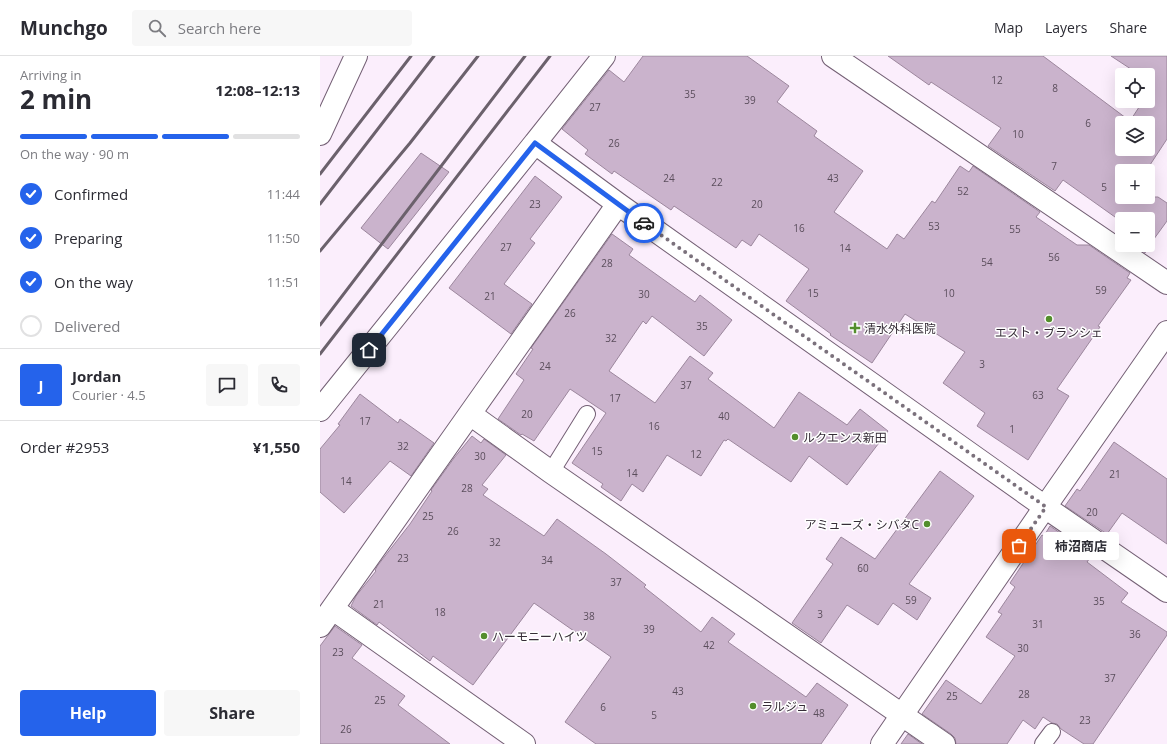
<!DOCTYPE html>
<html lang="en">
<head>
<meta charset="utf-8">
<style>
  :root { --surface:#fff; --page:#f7f7f7; --text:#2b2b33; --muted:#7c7c81; --line:#e1e1e2; --accent:#2563eb }
  body { margin:0; font-family:"Open Sans","Noto Sans JP",sans-serif; background:var(--page); color:var(--text); height:100vh; display:flex; flex-direction:column; font-size:15px; white-space:nowrap }
  * { box-sizing:border-box; margin:0 }
  p { font-size:13px; color:var(--muted) }
  .icon { flex:none; width:22px; height:22px; fill:none; stroke:currentColor; stroke-width:2; stroke-linecap:round; stroke-linejoin:round }
  .map { position:relative; flex:1; overflow:hidden }
  .side { display:flex; flex-direction:column; background:var(--surface); width:320px }
  .side>* { flex:none }
  .buttons { position:absolute; left:795px; top:12px; display:grid; gap:8px }
  .buttons a { display:grid; place-items:center; width:40px; height:40px; border-radius:4px; background:var(--surface); box-shadow:0 4px 16px #0002; font-size:20px }
  .pin { position:absolute; display:grid; place-items:center; width:34px; height:34px; color:#fff; margin:-17px; border-radius:8px; box-shadow:0 2px 6px #0006 }
  .courier { position:absolute; display:grid; place-items:center; width:40px; height:40px; margin:-20px; border:3px solid #2563eb; border-radius:50%; background:#fff; color:#222; box-shadow:0 1px 5px #0007 }
  .bubble { position:absolute; height:28px; border-radius:4px; background:var(--surface); box-shadow:0 4px 16px #0002; font-size:13px; font-weight:700; line-height:28px; text-align:center }
  .head em { font-style:normal; font-weight:700 }
  .head div { display:flex; flex-direction:column-reverse }
  .head { display:flex; align-items:center; justify-content:space-between; height:68px; padding:0 20px }
  h1 { font-size:26px; font-weight:700; line-height:30px }
  .bar { display:grid; grid-template-columns:repeat(4,1fr); gap:6px 4px; align-content:center; height:48px; padding:0 20px }
  .bar i { height:5px; border-radius:3px; background:var(--line) }
  .bar .current { background:var(--accent) }
  .bar p { grid-column:span 4 }
  .line { display:flex; align-items:center; gap:10px; padding:0 20px; border-top:1px solid var(--line) }
  .line div { flex:1 }
  .round { display:grid; place-items:center; flex:none; width:42px; height:42px; border-radius:4px; background:var(--page) }
  ol { padding:0 20px; list-style:none }
  li { display:flex; align-items:center; gap:12px; height:44px }
  li p { margin-inline-start:auto }
  li .icon { padding:4px; border-radius:50%; background:var(--accent); color:#fff; stroke-width:4 }
  li:last-child { color:var(--muted) }
  li i { width:22px; height:22px; border:2px solid var(--line); border-radius:50% }
  .primary-button { display:flex; gap:8px; margin-top:auto; padding:8px 20px }
  .primary-button a { flex:1; height:46px; border-radius:4px; background:var(--accent); color:#fff; font-size:16px; font-weight:700; line-height:46px; text-align:center }
  .primary-button a+a { background:var(--page); color:var(--text) }
  header { display:flex; align-items:center; gap:24px; box-sizing:border-box; height:56px; padding:0 20px; background:var(--surface); border-bottom:1px solid var(--line) }
  header strong { font-size:19px }
  nav { display:flex; gap:22px; margin-inline-start:auto; font-size:14px }
  .search { width:280px; height:36px; background:var(--page); display:flex; align-items:center; gap:10px; box-sizing:border-box; padding:0 14px; border-radius:4px; color:var(--muted); font-size:15px }
  main { display:flex; flex:1; min-height:0 }
  .map>svg:first-child { display:block }
  .building { fill:#cab3cc; stroke:#9c879d; fill-rule:evenodd }
  .lines { fill:none; stroke-linecap:round; stroke-linejoin:round }
  .service-casing { stroke:#746075; stroke-width:18 }
  .minor-casing { stroke:#746075; stroke-width:24 }
  .tertiary-casing { stroke:#746075; stroke-width:24 }
  .service { stroke:#fff; stroke-width:16 }
  .minor { stroke:#fff; stroke-width:22 }
  .tertiary { stroke:#fff; stroke-width:22 }
  .rail { stroke:#6b616c; stroke-width:3 }
  .done { stroke:#7b717c; stroke-width:4; stroke-dasharray:0 7.2 }
  .route { stroke:#2563eb; stroke-width:5 }
  .poi-dot { fill:#538e2c; stroke:#fff; stroke-width:1.5 }
  .labels { text-anchor:middle; dominant-baseline:central; stroke-width:3; stroke-linejoin:round; paint-order:stroke }
  .number-label { font-size:10px; fill:#5b4e5c }
  .poi-label { font-size:12px; fill:#362d37; stroke:#fff; text-anchor:start }
</style>
</head>
<body>
<header>
<strong>Munchgo</strong>
<div class="search"><svg class="icon" aria-label="search" viewBox="0 0 24 24"><circle cx="10" cy="10" r="6"/><path d="M15 15l6 6"/></svg>Search here</div>
<nav><a>Map</a><a>Layers</a><a>Share</a></nav>
</header>
<main>
<section class="side">
<div class="head"><div><h1>2 min</h1><p>Arriving in</p></div><em>12:08–12:13</em></div>
<div class="bar"><i class="current"></i><i class="current"></i><i class="current"></i><i></i><p>On the way · 90 m</p></div>
<ol>
<li><svg class="icon" aria-label="check" viewBox="0 0 24 24"><path d="M5 12l5 5 9-10"/></svg>Confirmed<p>11:44</p></li>
<li><svg class="icon" aria-label="check" viewBox="0 0 24 24"><path d="M5 12l5 5 9-10"/></svg>Preparing<p>11:50</p></li>
<li><svg class="icon" aria-label="check" viewBox="0 0 24 24"><path d="M5 12l5 5 9-10"/></svg>On the way<p>11:51</p></li>
<li><i></i>Delivered</li>
</ol>
<div class="line" style="height:72px"><b class="round" style="background:var(--accent);color:#fff">J</b><div><b>Jordan</b><p>Courier · 4.5</p></div><a class="round"><svg class="icon" aria-label="chat" viewBox="0 0 24 24"><path d="M4 5h16v11H9l-5 4z"/></svg></a><a class="round"><svg class="icon" aria-label="phone" viewBox="0 0 24 24"><path d="M5 4h4l2 5-3 2q2 4 5 5l2-3 5 2v4C11 20 4 13 5 4z"/></svg></a></div>
<div class="line" style="height:52px"><div>Order #2953</div><b>¥1,550</b></div>
<div class="primary-button"><a>Help</a><a>Share</a></div>
</section>
<div class="map">
<svg width="847" height="688" viewBox="0 0 847 688">
  <rect width="100%" height="100%" fill="#fbeefc"/>
  <!-- building -->
  <path class="building" d="M323,0h104l42,30 -12,16 40,29 -3,5 49,35 -29,41 53,37 10,-15 7,5 28,-38 3,2 25,-37 9,6 4,-6 67,46 -4,5 41,28h12l41,28 -3,5 4,2 -33,46 2,1 -43,62 12,7 -41,64 -51,-34 8,-13 -42,-30 22,-31 -60,-38 -33,49 -42,-28 1,-1 -45,-33 23,-32 -50,-35 -8,12 -9,-6 -6,8 -62,-42 -3,4 -57,-39 -2,3 -27,-20 3,-4 -26,-21 47,-59 15,12z
    M568,0h155l87,65 13,-20h5v-8l6,-9 -6,-4v-5h-8l-29,-19h56v83l-21,32h-24v26h36l9,6v18l-16,22 -3,-2v-22h-26v3l-59,-42 -8,11 -67,-45 13,-18 -70,-46 -2,3zM802,67h26v26h-26z
    M101,97l28,19 -61,77 -27,-21z
    M215,120l27,21 -32,42 5,4 -31,41 28,20 -21,30 -62,-46z
    M292,178l21,15 -4,6 66,47 5,-7 32,25 -28,36 -52,-40 -6,8 -3,-3 -34,50 46,32 35,-47 23,17 -5,6 66,49 25,-36 48,33 13,-16 28,22 -41,54 -38,-29 -18,26 -63,-43 -2,2 -2,-1 -23,36 -34,-21 -24,37 -11,-8 -11,17 -20,-14 2,-3 -31,-21 34,-50 -36,-24 -36,52 -12,-7 -1,1 -23,-16 26,-39 -8,-6 17,-25 -2,-1z
    M813,189h17l-5,8z
    M40,338l38,29 2,-4 34,24 -23,33 -21,-15 -46,52 -24,-21v-43l20,-24 -2,-1z
    M152,380l9,7 3,-4 22,16 -24,30 6,4 -5,6 61,41 13,-17 49,35 40,31 -2,2 57,45 11,-15 23,17 -7,8 78,55 11,-14 31,22 -27,39h-225l-31,-22 46,-65 -77,-54 -61,82 -40,-29 -3,5 -51,-39 -2,3 -26,-19 5,-10 20,-25 -1,-1 3,-5 32,-41 22,-33 -1,-1 23,-32z
    M794,386l53,37v65l-45,-31 -15,21 -42,-28 12,-17 3,2z
    M620,415l34,25 -65,88 22,14 -14,22 -24,-17 -15,22 -31,-20 -26,38 -29,-20 41,-59 -7,-5 15,-22 34,22z
    M730,470l42,29 -5,7 41,31 -7,9 46,30v3l-74,109h-9l-23,-15 -4,-5 -5,-1 -9,-6 -8,12 -12,-9 -16,24h-51l-1,-6 -4,-4 -29,-20 24,-34 35,24 34,-48 -29,-19 16,-23 -4,-2 17,-25 -5,-4 32,-48 2,1z
    M15,570l27,19 -10,13 53,38 -7,9 52,39h-130v-98z
    M588,678l14,10h-21z"/>
  <g class="lines">
    <!-- service casing -->
    <g class="service-casing">
      <path id="service" d="M231,416l36,-58
        M723,688l9,-12"/>
    </g>
    <!-- minor casing -->
    <g class="minor-casing">
      <path id="minor" d="M284,0l-69,87 83,61 427,303 122,-175
        M513,0l334,227
        M0,78l36,-78
        M0,354l215,-267
        M150,358l81,58 393,272
        M13,553l191,135
        M0,570l298,-422"/>
    </g>
    <!-- tertiary casing -->
    <g class="tertiary-casing">
      <path id="tertiary" d="M562,688l163,-237 122,84"/>
    </g>
    <!-- service -->
    <use href="#service" class="service"/>
    <!-- minor -->
    <use href="#minor" class="minor"/>
    <!-- tertiary -->
    <use href="#tertiary" class="tertiary"/>
    <!-- rail -->
    <path class="rail" d="M0,118l91,-118
      M0,148l114,-148
      M0,195l90,-108 68,-87
      M0,269l205,-269
      M0,298l230,-298"/>
  </g>
  <g class="lines">
    <!-- done -->
    <path class="done" d="M324,167l402,284 -27,39"/>
    <!-- route -->
    <path class="route" d="M49,294l166,-207 109,80"/>
  </g>
  <!-- markers -->
  <g class="poi-dot">
    <circle cx="729" cy="263" r="4"/>
    <path d="M533 266h4v4h4v4h-4v4h-4v-4h-4v-4h4z"/>
    <circle cx="475" cy="381" r="4"/>
    <circle cx="607" cy="468" r="4"/>
    <circle cx="164" cy="580" r="4"/>
    <circle cx="433" cy="650" r="4"/>
  </g>
  <g class="labels">
    <!-- number labels -->
    <g class="number-label">
      <text x="677" y="24">12</text>
      <text x="735" y="32">8</text>
      <text x="370" y="38">35</text>
      <text x="430" y="44">39</text>
      <text x="275" y="51">27</text>
      <text x="768" y="67">6</text>
      <text x="698" y="78">10</text>
      <text x="294" y="87">26</text>
      <text x="734" y="110">7</text>
      <text x="349" y="122">24</text>
      <text x="513" y="122">43</text>
      <text x="397" y="126">22</text>
      <text x="784" y="131">5</text>
      <text x="643" y="135">52</text>
      <text x="215" y="148">23</text>
      <text x="437" y="148">20</text>
      <text x="614" y="170">53</text>
      <text x="479" y="172">16</text>
      <text x="695" y="173">55</text>
      <text x="186" y="191">27</text>
      <text x="525" y="192">14</text>
      <text x="734" y="201">56</text>
      <text x="667" y="206">54</text>
      <text x="287" y="207">28</text>
      <text x="781" y="234">59</text>
      <text x="493" y="237">15</text>
      <text x="629" y="237">10</text>
      <text x="324" y="238">30</text>
      <text x="170" y="240">21</text>
      <text x="250" y="257">26</text>
      <text x="382" y="270">35</text>
      <text x="291" y="282">32</text>
      <text x="662" y="308">3</text>
      <text x="225" y="310">24</text>
      <text x="366" y="329">37</text>
      <text x="718" y="339">63</text>
      <text x="295" y="342">17</text>
      <text x="207" y="358">20</text>
      <text x="404" y="360">40</text>
      <text x="45" y="365">17</text>
      <text x="334" y="370">16</text>
      <text x="692" y="373">1</text>
      <text x="83" y="390">32</text>
      <text x="277" y="395">15</text>
      <text x="376" y="398">12</text>
      <text x="160" y="400">30</text>
      <text x="312" y="417">14</text>
      <text x="795" y="418">21</text>
      <text x="26" y="425">14</text>
      <text x="147" y="432">28</text>
      <text x="772" y="456">20</text>
      <text x="108" y="460">25</text>
      <text x="133" y="475">26</text>
      <text x="175" y="486">32</text>
      <text x="83" y="502">23</text>
      <text x="227" y="504">34</text>
      <text x="543" y="512">60</text>
      <text x="296" y="526">37</text>
      <text x="591" y="544">59</text>
      <text x="779" y="545">35</text>
      <text x="59" y="548">21</text>
      <text x="120" y="556">18</text>
      <text x="500" y="558">3</text>
      <text x="269" y="560">38</text>
      <text x="718" y="568">31</text>
      <text x="329" y="573">39</text>
      <text x="815" y="578">36</text>
      <text x="389" y="589">42</text>
      <text x="703" y="592">30</text>
      <text x="18" y="596">23</text>
      <text x="790" y="622">37</text>
      <text x="358" y="635">43</text>
      <text x="704" y="638">28</text>
      <text x="632" y="640">25</text>
      <text x="60" y="644">25</text>
      <text x="283" y="651">6</text>
      <text x="499" y="657">48</text>
      <text x="334" y="659">5</text>
      <text x="765" y="664">23</text>
      <text x="26" y="673">26</text>
    </g>
    <!-- poi labels -->
    <g class="poi-label">
      <text x="544" y="272">清水外科医院</text>
      <text x="729" y="276" text-anchor="middle">エスト・ブランシェ</text>
      <text x="483" y="381">ルクエンス新田</text>
      <text x="599" y="468" text-anchor="end">アミューズ・シバタC</text>
      <text x="172" y="580">ハーモニーハイツ</text>
      <text x="441" y="650">ラルジュ</text>
    </g>
  </g>
</svg>
<div class="buttons">
<a><svg class="icon" aria-label="locate" viewBox="0 0 24 24"><circle cx="12" cy="12" r="6"/><path d="M12 2v4M12 18v4M2 12h4M18 12h4"/></svg></a>
<a><svg class="icon" aria-label="layers" viewBox="0 0 24 24"><path d="M12 4l9 5-9 5-9-5zM3 14l9 5 9-5"/></svg></a>
<a>+</a>
<a>−</a>
</div>
<div class="pin" style="left:699px;top:490px;background:#ea580c"><svg class="icon" aria-label="bag" viewBox="0 0 24 24"><path d="M5 8h14l-1 12H6zM9 8a3 3 0 0 1 6 0"/></svg></div>
<div class="pin" style="left:49px;top:294px;background:#1f2937"><svg class="icon" aria-label="home" viewBox="0 0 24 24"><path d="M3 11l9-7 9 7M6 9v11h12V9"/></svg></div>
<div class="courier" style="left:324px;top:167px"><svg class="icon" aria-label="car" viewBox="0 0 24 24"><path d="M5 17H2v-5l4-1 3-4h7l3 4 3 1v5h-3M9 17h6M6 11h13"/><circle cx="7" cy="17" r="2"/><circle cx="17" cy="17" r="2"/></svg></div>
<div class="bubble" style="left:723px;top:476px;width:76px">柿沼商店</div>
</div>
</main>
</body>
</html>
